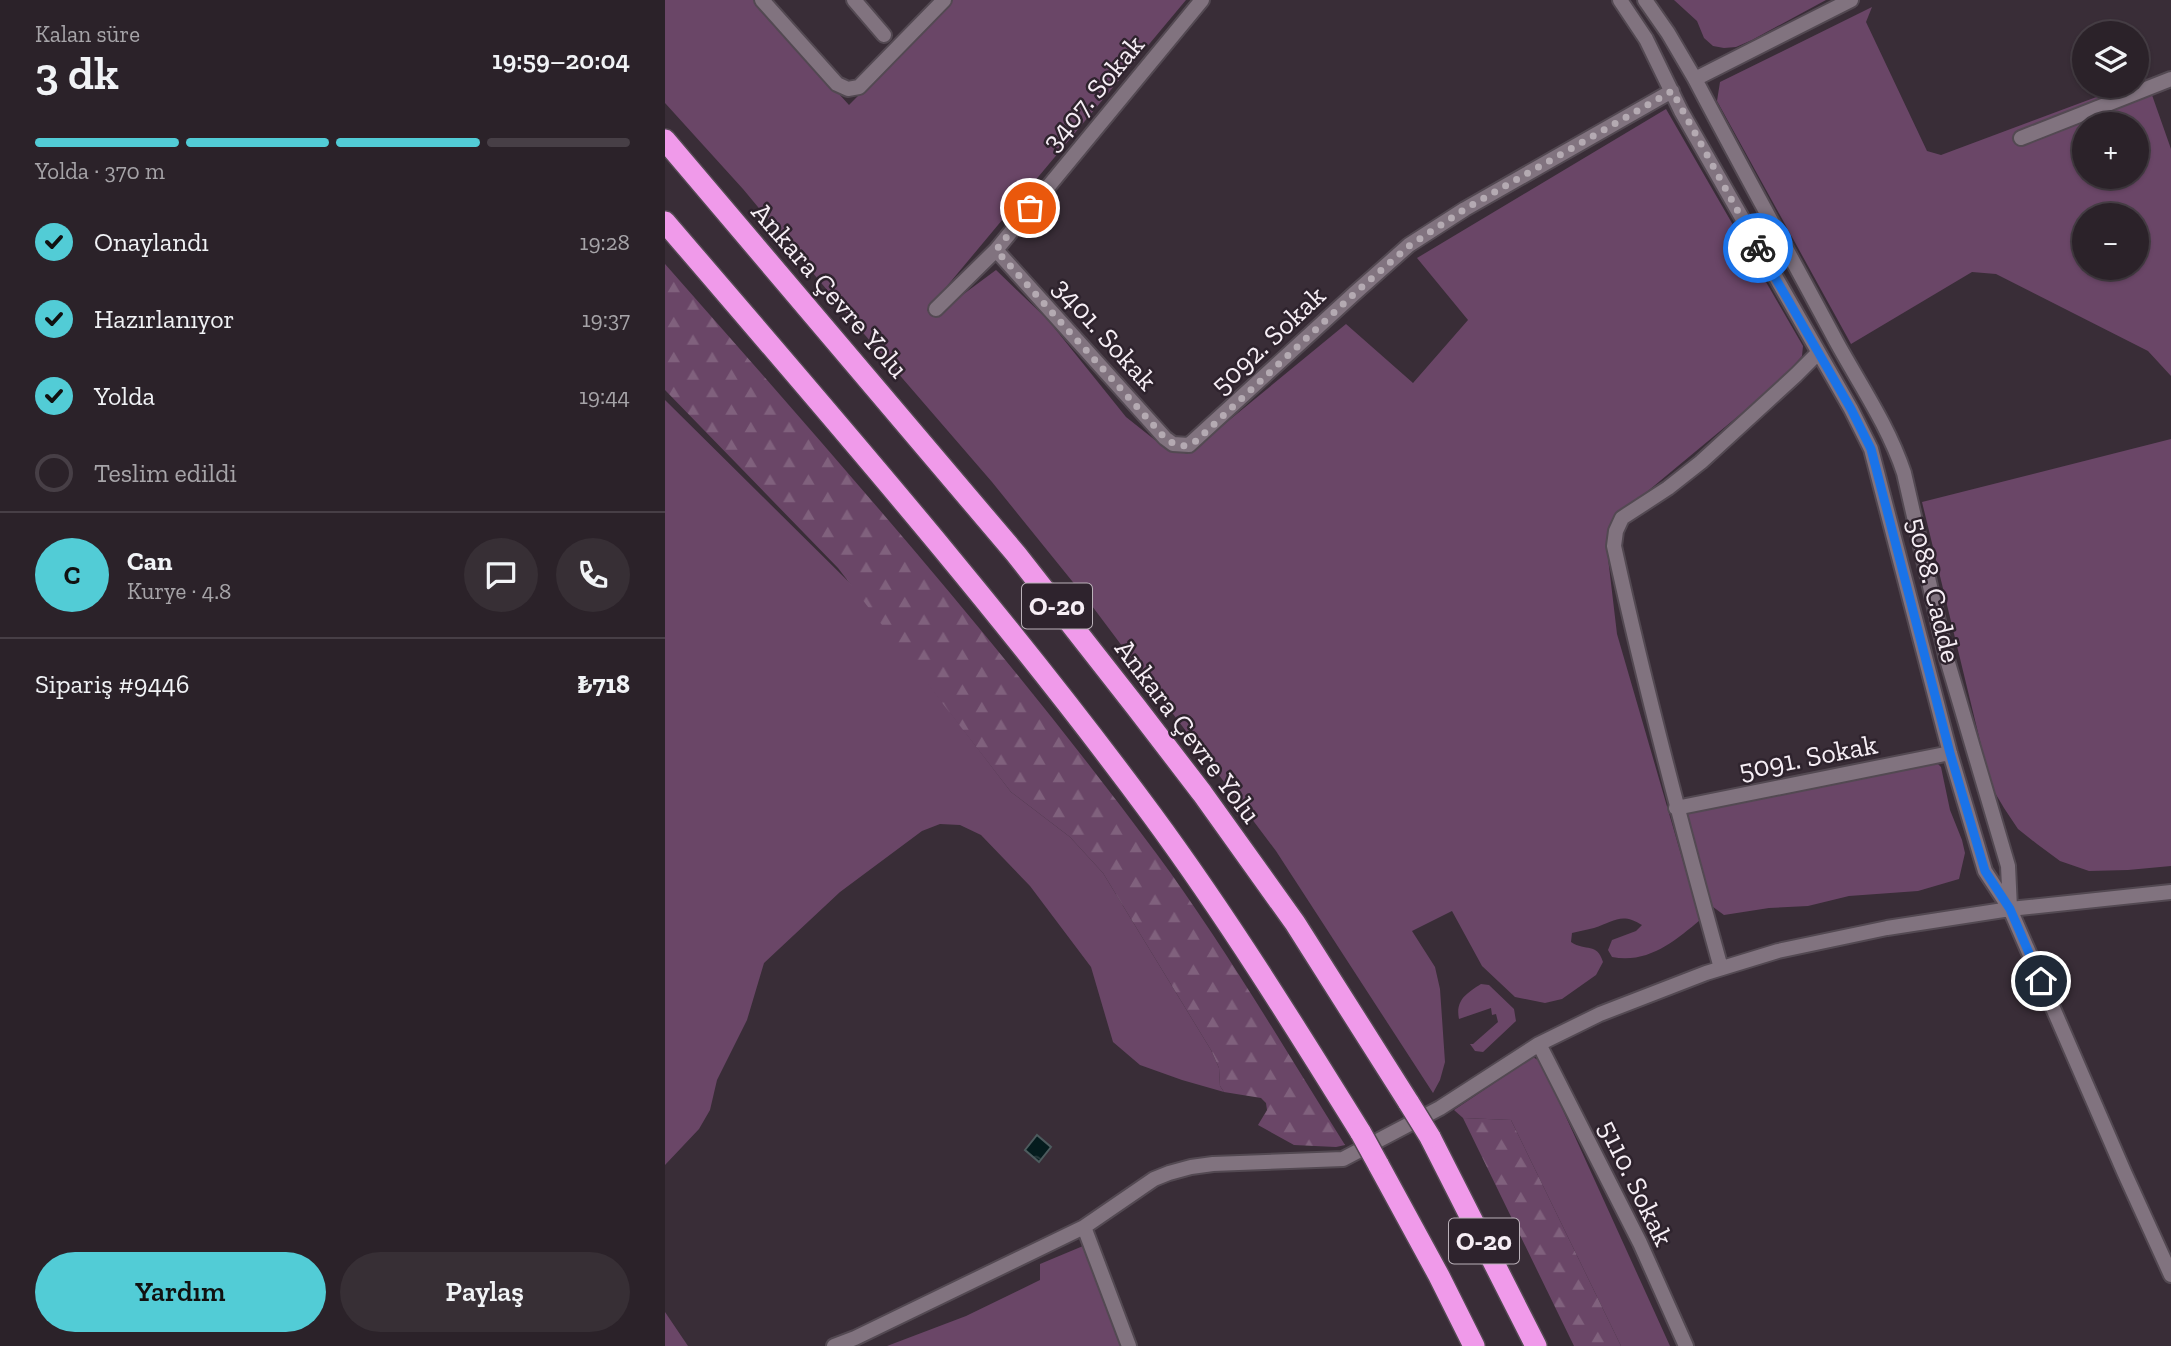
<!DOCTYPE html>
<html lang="tr">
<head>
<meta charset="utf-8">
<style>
  :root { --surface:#2b2229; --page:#372f35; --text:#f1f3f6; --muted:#a6a4a8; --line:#473f46; --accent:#52ccd6 }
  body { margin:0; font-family:"Zilla Slab",serif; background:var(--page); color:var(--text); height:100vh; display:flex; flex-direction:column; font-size:26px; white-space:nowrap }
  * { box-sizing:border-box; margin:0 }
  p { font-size:23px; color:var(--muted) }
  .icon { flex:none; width:38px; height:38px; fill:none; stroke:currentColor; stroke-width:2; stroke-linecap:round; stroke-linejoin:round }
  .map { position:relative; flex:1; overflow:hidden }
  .details { display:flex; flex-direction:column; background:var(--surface); width:665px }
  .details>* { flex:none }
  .fabs { position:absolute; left:1407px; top:21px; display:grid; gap:14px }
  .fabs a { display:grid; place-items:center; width:77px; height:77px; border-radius:50%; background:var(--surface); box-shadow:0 2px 5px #0004,0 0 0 2px var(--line); font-size:35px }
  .pin { position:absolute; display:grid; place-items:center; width:60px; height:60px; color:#fff; margin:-30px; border:4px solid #fff; border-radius:50%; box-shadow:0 2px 7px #0007 }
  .courier { position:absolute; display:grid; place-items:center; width:70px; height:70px; margin:-35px; border:5px solid #1a73e8; border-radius:50%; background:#fff; color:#222; box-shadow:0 2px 9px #0007 }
  .headline em { font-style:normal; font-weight:600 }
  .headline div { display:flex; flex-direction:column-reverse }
  .headline { display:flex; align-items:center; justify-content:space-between; height:119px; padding:0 35px }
  h1 { font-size:46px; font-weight:600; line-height:52px }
  .bar { display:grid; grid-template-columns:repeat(4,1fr); gap:10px 7px; align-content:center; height:84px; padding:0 35px }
  .bar i { height:9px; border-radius:5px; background:var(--line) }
  .bar .active { background:var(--accent) }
  .bar p { grid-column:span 4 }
  .line { display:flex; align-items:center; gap:18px; padding:0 35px; border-top:2px solid var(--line) }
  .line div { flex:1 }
  .round { display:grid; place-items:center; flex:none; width:74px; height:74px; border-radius:37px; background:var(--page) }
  ol { padding:0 35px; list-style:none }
  li { display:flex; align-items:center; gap:21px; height:77px }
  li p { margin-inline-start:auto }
  li .icon { padding:7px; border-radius:50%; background:var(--accent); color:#111; stroke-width:4 }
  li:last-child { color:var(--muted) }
  li i { width:38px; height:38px; border:4px solid var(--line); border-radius:50% }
  .action { display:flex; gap:14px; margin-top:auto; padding:14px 35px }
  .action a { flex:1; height:80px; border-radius:42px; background:var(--accent); color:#111; font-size:28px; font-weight:600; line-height:80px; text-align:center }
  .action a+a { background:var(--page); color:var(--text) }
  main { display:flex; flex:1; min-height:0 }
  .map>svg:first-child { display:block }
  .grass { fill:#6a4667; fill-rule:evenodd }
  .forest { fill:url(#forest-firs) }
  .water { fill:url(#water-ripples); stroke:#4d5b5e; stroke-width:2 }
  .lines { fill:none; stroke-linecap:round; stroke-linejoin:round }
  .minor-casing { stroke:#534952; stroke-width:18 }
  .highway-casing { stroke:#534952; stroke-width:24 }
  .minor { stroke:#81737f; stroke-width:14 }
  .highway { stroke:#f09aea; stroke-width:21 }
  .highway-bridge-casing { stroke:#534952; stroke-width:24; stroke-linecap:butt }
  .highway-bridge { stroke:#f09aea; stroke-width:21 }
  .done { stroke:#b4aab2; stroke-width:7; stroke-dasharray:0 12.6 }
  .route { stroke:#1a73e8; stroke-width:9 }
  .labels { text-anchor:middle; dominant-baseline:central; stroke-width:5; stroke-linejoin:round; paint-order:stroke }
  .shield { fill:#2e232d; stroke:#bab1b9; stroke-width:2 }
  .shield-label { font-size:26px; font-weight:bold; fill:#f6eef5 }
  .street-label { font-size:28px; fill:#f6eef5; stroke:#2e232d }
</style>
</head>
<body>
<main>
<section class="details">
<div class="headline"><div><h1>3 dk</h1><p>Kalan süre</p></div><em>19:59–20:04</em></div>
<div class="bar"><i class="active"></i><i class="active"></i><i class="active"></i><i></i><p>Yolda · 370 m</p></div>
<ol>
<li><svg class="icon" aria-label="check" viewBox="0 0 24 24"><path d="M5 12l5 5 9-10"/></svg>Onaylandı<p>19:28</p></li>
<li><svg class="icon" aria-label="check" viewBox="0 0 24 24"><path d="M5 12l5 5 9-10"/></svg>Hazırlanıyor<p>19:37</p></li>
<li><svg class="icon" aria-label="check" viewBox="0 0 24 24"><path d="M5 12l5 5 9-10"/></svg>Yolda<p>19:44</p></li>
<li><i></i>Teslim edildi</li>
</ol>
<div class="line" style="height:126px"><b class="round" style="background:var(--accent);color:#111">C</b><div><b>Can</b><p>Kurye · 4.8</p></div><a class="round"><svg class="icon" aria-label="chat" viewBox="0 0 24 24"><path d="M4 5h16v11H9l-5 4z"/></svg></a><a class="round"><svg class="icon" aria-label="phone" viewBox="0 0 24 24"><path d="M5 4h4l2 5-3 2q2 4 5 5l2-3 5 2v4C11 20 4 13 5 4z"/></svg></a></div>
<div class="line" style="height:91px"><div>Sipariş #9446</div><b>₺718</b></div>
<div class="action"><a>Yardım</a><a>Paylaş</a></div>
</section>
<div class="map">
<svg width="1506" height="1346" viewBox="0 0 1506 1346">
  <defs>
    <pattern id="forest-firs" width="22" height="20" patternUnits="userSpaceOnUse" patternTransform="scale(1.75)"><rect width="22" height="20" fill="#6a4667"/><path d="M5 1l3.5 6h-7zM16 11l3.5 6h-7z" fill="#80617d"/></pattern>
    <pattern id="water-ripples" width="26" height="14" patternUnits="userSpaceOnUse" patternTransform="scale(1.75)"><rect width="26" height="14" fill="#051c1e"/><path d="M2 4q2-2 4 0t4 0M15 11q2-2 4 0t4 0" fill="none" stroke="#2a3d3f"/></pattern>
  </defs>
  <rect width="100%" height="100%" fill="#392d37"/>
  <!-- grass -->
  <path class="grass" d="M0,0h89l95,105 104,-105h233l-259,310 7,6 62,-46 52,50 78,97 39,31 23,6 158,-130 67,59 55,-63 -51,-62 249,-149 137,237 -1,10 -24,27 -165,137 -7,21 11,93 83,286c-25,21 -52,44 -88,37l-4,-7 4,-10 24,-9 6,-6c-20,-13 -28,-4 -48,3 -7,2 -15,3 -22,5l-1,9c15,10 26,0 32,20l-7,13 -34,24 -17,4 -30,-6 -33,-31 -30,-55 -40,20 23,36 5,22 5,73 -5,18 -7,13 -157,-242 -187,-249 -97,-120 -140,-162 -109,-131 -78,-86z
    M1009,0h152l-74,40 -16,7 -12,1 -11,-2 -9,-8 -7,-17z
    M1207,7l-6,15 61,129 14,4 185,-69h11v-4l9,-4 25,71v227l-23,-25 -152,-77 -24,-2 -121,72 -134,-243 3,-19zM1419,124h53v53h-53zM1419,215h53v53h-53z
    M0,400l191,189 155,203 59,45 33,36 108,177 8,18 1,18 4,6 -42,-12 -42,-15 -27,-23 -22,-75 -61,-81 -49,-51 -21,-10 -20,-1 -18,7 -82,61 -76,71 -17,57 -30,60 -7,30 -11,19 -34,36z
    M1506,439v427l-43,4 -39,1 -29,-10 -23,-17 -19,-15 -14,-21 -13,-22 -69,-284z
    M1271,762l5,5 9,43 12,30 3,13 -6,26 -41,12 -69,5 -41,10 -39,2 -45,7 -15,-11 -14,-39 -3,-34 -6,-17z
    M816,984l8,1 25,24 2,12 -33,31 -8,-1 -5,-7h3l25,-22 -2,-8 -4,1 -1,-7 -32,11c-4,-19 8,-26 22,-35z
    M868,1057l8,5 129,284h-49l-110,-226 -48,-2 -9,-8z
    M418,1246l20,43 19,57h-235l79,-30 74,-36v-16z
    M0,1312l23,34h-23z"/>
  <!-- forest -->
  <path class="forest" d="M0,264c169,192 339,384 491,589 68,92 128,195 189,292l-9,2 -42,-2 -36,-20 9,-15 -1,-7 -5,-5 -37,-6 -4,-6 -1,-18 -8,-18 -108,-177 -33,-36 -59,-45 -173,-224 -173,-178z
    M798,1118l48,2 110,226h-47z"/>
  <!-- water -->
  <path class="water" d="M372,1135l14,12 -12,15 -14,-12z"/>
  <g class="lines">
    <!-- minor casing -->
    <g class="minor-casing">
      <path id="minor" d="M97,0l75,84 11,5 11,-2 85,-87
        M189,0l30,35
        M955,0l26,39 35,72 170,298 20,40 79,304 35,118 25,38 115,265 46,101
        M980,0l23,33 27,46c46,88 94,174 141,262 24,44 52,84 68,132l42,183 62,210 2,42
        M1030,79l156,-79
        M1356,138l150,-59
        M331,250l169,188 8,6 16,1 166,-152 54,-48 56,-36 207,-118
        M271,309l60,-59 206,-250
        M1011,808l274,-55
        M1056,968c-39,-140 -76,-280 -107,-422l2,-15 6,-13 46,-30 33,-26 95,-87 22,-22
        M874,1044l101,199 46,103
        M419,1227l45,119
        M169,1346l21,-8 229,-111 70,-48 15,-6 22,-6 22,-3 130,-5 97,-51 99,-64 61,-30 106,-41 72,-22 109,-23 123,-19 161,-17"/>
    </g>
    <!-- highway casing -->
    <g class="highway-casing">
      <path id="highway" d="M0,140l351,414 120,153 66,86 93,130 114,180
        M0,222c166,194 335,387 487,593 75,102 142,210 209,318
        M765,1137l106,209
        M713,1164l61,112 35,70"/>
    </g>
    <!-- minor -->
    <use href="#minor" class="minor"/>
    <!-- highway -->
    <use href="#highway" class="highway"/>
    <!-- highway-bridge casing -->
    <g class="highway-bridge-casing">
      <path id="highway-bridge" d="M744,1103l21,34
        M696,1133l17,31"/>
    </g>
    <!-- highway-bridge -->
    <use href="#highway-bridge" class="highway-bridge"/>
  </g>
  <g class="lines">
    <!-- done -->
    <path class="done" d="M365,208l-34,42 169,188c11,8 19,11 31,3l159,-148 54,-47 56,-37 207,-118 86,157"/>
    <!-- route -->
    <path class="route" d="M1093,248l93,161 20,40 79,304 35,118 25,38 31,72"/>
  </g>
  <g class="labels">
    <!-- shield labels -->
    <g class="shield">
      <rect x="357" y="583.5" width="70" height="45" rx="5"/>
      <rect x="784" y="1218.5" width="70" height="45" rx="5"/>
    </g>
    <g class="shield-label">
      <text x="392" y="606">O-20</text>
      <text x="819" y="1241">O-20</text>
    </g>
    <!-- street labels -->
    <g class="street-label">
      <text transform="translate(428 93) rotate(-50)">3407. Sokak</text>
      <text transform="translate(165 290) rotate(49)">Ankara Çevre Yolu</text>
      <text transform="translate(440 334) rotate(48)">3401. Sokak</text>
      <text transform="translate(603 340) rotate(-43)">5092. Sokak</text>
      <text transform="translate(1269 590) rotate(76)">5088. Cadde</text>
      <text transform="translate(523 731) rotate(53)">Ankara Çevre Yolu</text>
      <text transform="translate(1143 757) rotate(-11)">5091. Sokak</text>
      <text transform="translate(971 1183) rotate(64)">5110. Sokak</text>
    </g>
  </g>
</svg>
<div class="fabs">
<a><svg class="icon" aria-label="layers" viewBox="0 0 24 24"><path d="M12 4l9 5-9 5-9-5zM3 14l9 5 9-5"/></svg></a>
<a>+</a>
<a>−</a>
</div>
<div class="pin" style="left:365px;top:208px;background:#ea580c"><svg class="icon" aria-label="bag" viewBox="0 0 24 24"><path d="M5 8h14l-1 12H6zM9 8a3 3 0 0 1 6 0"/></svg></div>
<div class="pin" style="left:1376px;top:981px;background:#1f2937"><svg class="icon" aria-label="home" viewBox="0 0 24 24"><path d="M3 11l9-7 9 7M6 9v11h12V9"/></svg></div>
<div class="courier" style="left:1093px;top:248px"><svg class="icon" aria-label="bike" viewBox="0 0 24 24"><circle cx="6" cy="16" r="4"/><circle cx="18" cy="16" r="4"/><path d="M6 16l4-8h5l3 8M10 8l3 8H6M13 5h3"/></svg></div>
</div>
</main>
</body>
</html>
